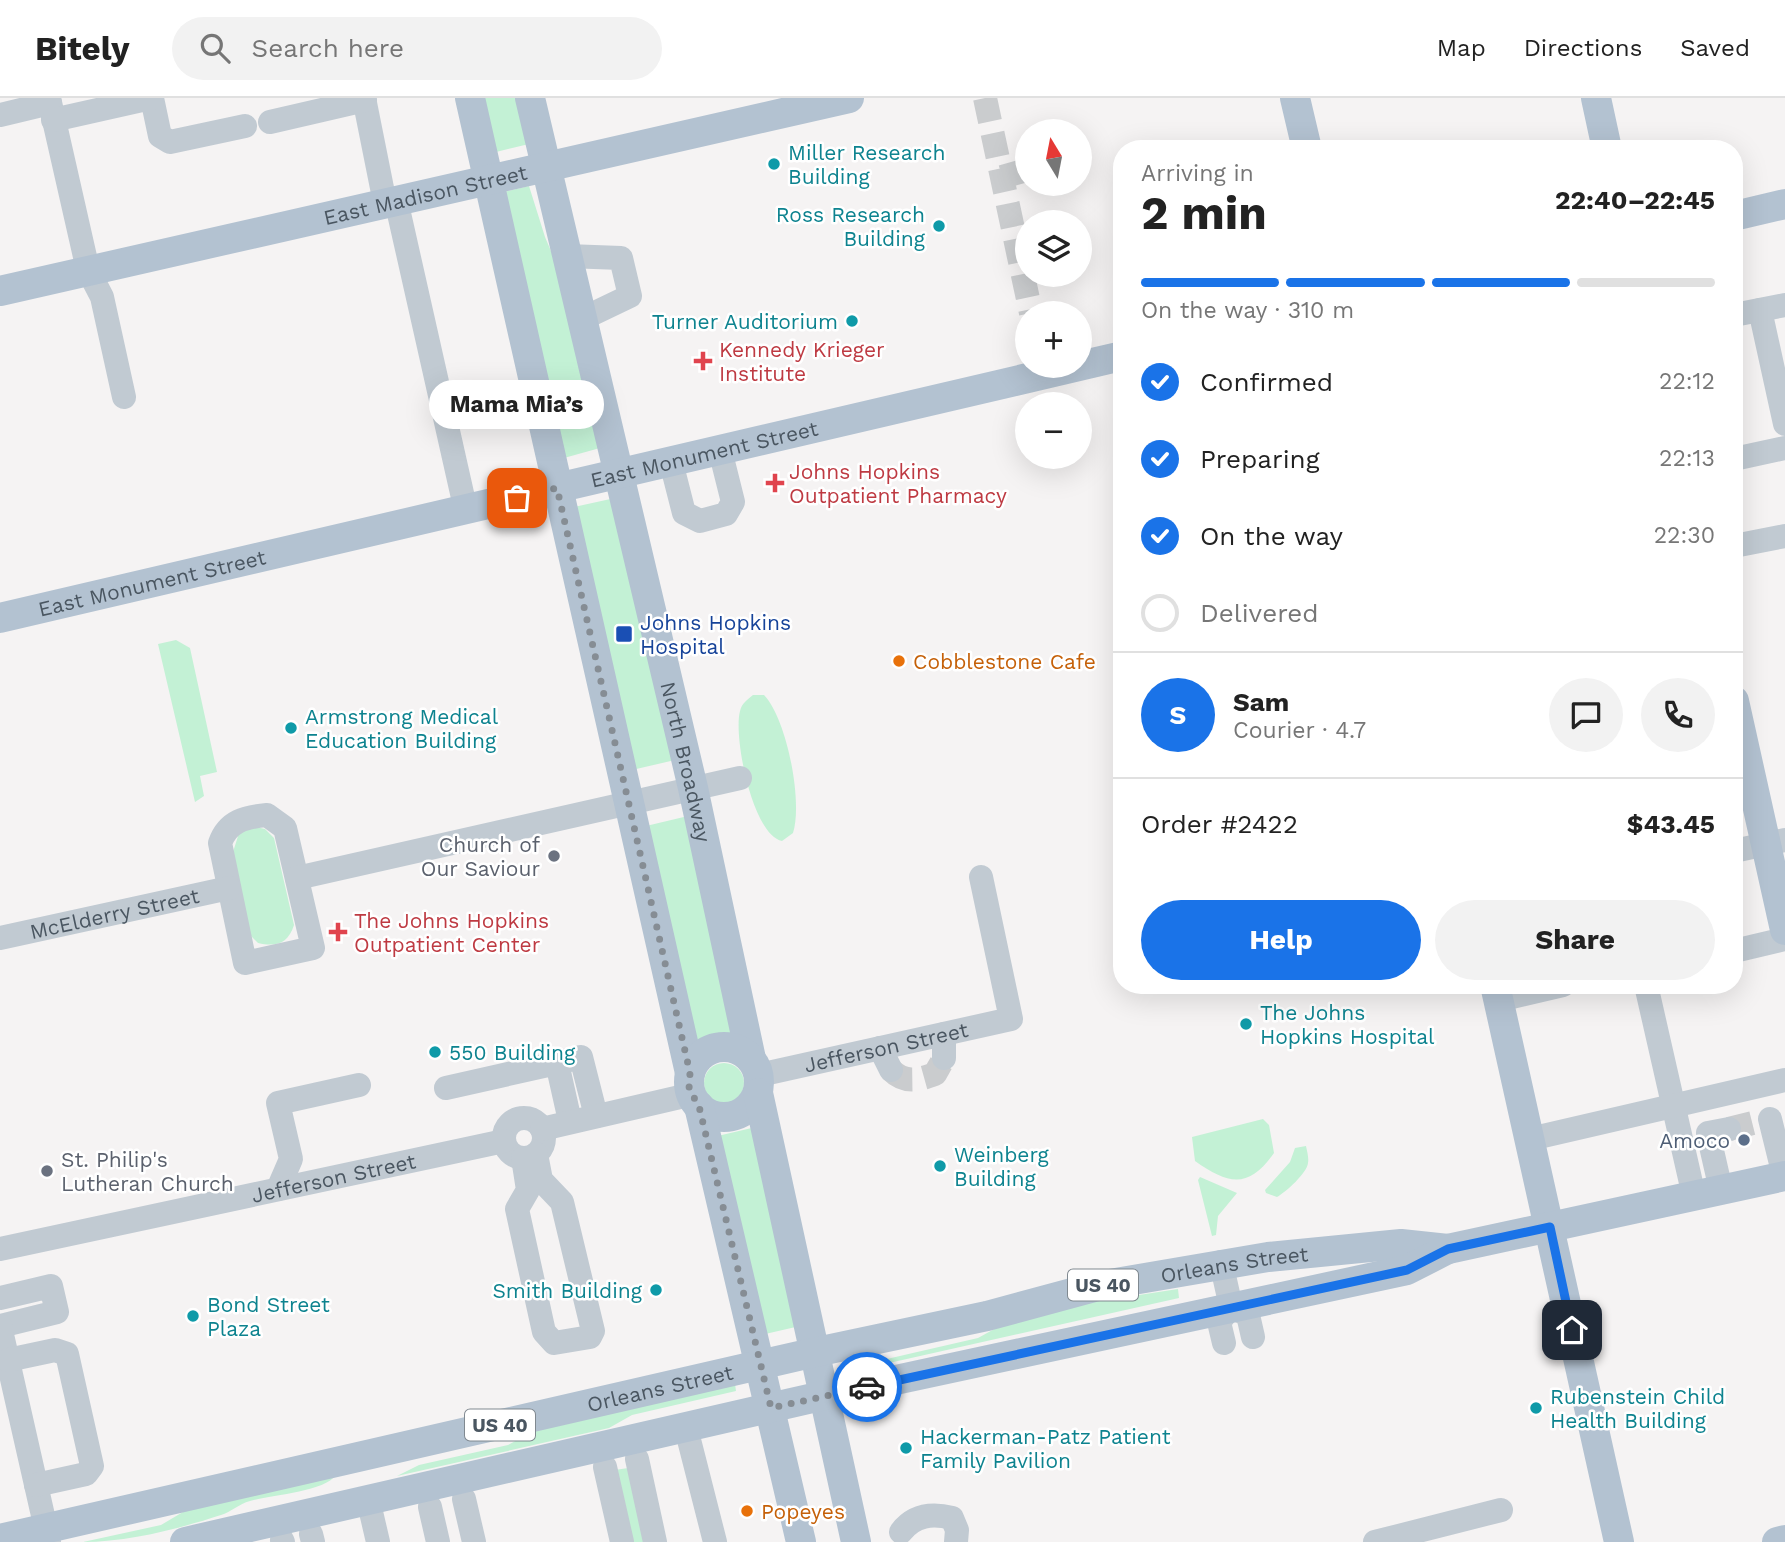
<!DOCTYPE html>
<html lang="en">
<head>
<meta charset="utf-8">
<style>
  :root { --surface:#fff; --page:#f2f2f2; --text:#222; --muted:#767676; --line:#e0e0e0; --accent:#1a73e8 }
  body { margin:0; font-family:"Work Sans",sans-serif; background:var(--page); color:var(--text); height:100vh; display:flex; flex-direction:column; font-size:26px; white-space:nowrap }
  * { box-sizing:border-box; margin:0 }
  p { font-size:23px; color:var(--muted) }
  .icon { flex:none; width:38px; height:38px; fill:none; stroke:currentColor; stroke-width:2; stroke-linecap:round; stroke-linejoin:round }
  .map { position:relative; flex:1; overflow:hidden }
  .sheet { position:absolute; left:1113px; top:42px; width:630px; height:854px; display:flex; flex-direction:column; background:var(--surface); border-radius:28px; box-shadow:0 7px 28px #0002 }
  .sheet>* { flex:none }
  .needle { width:46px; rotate:350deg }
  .tools { position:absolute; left:1015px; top:21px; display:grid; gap:14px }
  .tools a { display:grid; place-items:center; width:77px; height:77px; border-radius:50%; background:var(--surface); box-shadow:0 7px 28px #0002; font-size:35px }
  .pin { position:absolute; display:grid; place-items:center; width:60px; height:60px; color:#fff; margin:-30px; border-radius:14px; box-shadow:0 4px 10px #0006 }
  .courier { position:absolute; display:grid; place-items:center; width:70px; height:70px; margin:-35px; border:5px solid #1a73e8; border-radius:50%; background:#fff; color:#222; box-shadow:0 2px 9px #0007 }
  .bubble { position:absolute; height:49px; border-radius:24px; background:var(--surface); box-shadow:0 7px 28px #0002; font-size:23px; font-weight:700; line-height:49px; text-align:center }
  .head em { font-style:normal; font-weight:700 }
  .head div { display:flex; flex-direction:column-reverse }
  .head { display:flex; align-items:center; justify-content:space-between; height:119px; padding:0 28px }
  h1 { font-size:46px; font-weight:700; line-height:52px }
  .bar { display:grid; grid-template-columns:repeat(4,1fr); gap:10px 7px; align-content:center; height:84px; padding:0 28px }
  .bar i { height:9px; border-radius:5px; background:var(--line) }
  .bar .active { background:var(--accent) }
  .bar p { grid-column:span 4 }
  .line { display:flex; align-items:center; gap:18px; padding:0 28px; border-top:2px solid var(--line) }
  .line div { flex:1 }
  .round { display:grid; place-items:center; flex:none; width:74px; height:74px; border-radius:37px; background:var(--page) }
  ol { padding:0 28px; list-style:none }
  li { display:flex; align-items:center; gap:21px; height:77px }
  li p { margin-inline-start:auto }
  li .icon { padding:7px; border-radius:50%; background:var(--accent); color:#fff; stroke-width:4 }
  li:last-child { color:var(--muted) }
  li i { width:38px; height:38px; border:4px solid var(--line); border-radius:50% }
  .button { display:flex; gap:14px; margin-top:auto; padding:14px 28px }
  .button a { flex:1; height:80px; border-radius:42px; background:var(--accent); color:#fff; font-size:28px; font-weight:700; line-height:80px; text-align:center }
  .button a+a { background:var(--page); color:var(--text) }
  header { display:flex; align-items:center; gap:42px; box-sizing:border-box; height:98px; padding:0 35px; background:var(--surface); border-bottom:2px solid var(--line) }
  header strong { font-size:33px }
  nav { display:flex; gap:38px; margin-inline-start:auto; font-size:24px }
  .search { width:490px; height:63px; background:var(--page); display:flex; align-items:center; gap:18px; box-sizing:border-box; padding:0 24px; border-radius:38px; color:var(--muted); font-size:26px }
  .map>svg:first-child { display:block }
  .green { fill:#c3f1d5 }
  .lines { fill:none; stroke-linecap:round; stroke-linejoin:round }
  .minor-tunnel { stroke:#caccce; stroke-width:24; stroke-dasharray:24 12; stroke-linecap:butt }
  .minor { stroke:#c1cad2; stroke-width:24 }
  .major { stroke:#b3c2d1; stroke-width:30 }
  .done { stroke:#868d94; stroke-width:7; stroke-dasharray:0 12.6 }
  .route { stroke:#1a73e8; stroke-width:9 }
  .culture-dot { fill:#0f9aa8; stroke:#fff; stroke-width:2.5 }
  .health-dot { fill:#e0444e; stroke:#fff; stroke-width:2.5 }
  .transit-dot { fill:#1a4fb4; stroke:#fff; stroke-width:2.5 }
  .food-dot { fill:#e8710a; stroke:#fff; stroke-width:2.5 }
  .worship-dot { fill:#6b7280; stroke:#fff; stroke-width:2.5 }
  .service-dot { fill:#5c6f8a; stroke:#fff; stroke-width:2.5 }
  .labels { text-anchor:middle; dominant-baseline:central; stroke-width:5; stroke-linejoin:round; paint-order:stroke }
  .shield { fill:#fff; stroke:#808990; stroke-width:2 }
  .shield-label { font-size:19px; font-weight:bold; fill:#4a5661 }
  .culture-label { font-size:21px; fill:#0d838f; stroke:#fff; text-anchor:start }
  .street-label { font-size:21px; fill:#4a5661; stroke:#fff }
  .health-label { font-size:21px; fill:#be3a42; stroke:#fff; text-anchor:start }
  .transit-label { font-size:21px; fill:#164399; stroke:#fff; text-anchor:start }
  .food-label { font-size:21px; fill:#c56008; stroke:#fff; text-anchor:start }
  .worship-label { font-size:21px; fill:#5b616d; stroke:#fff; text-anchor:end }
  .service-label { font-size:21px; fill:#4e5e75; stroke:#fff; text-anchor:end }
</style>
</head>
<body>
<header>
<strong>Bitely</strong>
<div class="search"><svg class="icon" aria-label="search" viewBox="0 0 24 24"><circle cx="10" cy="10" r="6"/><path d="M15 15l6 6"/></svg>Search here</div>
<nav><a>Map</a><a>Directions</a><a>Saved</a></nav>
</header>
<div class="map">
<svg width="1785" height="1444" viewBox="0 0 1785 1444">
  <rect width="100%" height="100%" fill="#f5f3f3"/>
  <!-- green -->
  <path class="green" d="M484,0h35l10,46 -33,8z
    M529,88l16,51 17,40 38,171 -36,10 -60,-266z
    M615,400l60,262 -43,10 -58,-263z
    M176,542l14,8 27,124 -17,4 4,20 -9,6 -37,-158z
    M753,597h11c23,24 39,107 29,138l-11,8c-29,-5 -49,-104 -42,-130 2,-8 7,-11 13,-16z
    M688,718l49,224 -20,-2 -21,10 -50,-222z
    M252,728l13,3 9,9 20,87c-6,19 -18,22 -36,18l-8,-8 -17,-83 6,-19z
    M704 985a20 20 0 1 1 40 0a20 20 0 1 1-40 0Z
    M1263,1021l6,6 5,28c-25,36 -45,32 -79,8l-3,-24z
    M756,1029l44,199 -39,9 -52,-197z
    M1306,1048c1,5 3,12 2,17 -1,10 -22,29 -31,34l-11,-4 -1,-3 25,-28 5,-14z
    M1200,1079l37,16 -19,23 -2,19 -4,1 -14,-56z
    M1178,1191l1,9 -339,76 -1,-4 139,-32 29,-16 80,-19z
    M735,1286l1,7 -104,24 -23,13 -212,48 22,-11 89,-20 31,-17z
    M635,1369l18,75h-29l-16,-71z
    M336,1377c-12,17 -66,20 -86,26 -11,3 -19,11 -29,14 -43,14 -93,27 -138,27l78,-17 27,-16z"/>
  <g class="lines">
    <!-- minor-tunnel -->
    <path class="minor-tunnel" d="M985,0l46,215
      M1002,79l25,-7
      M891,972c14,14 27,10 44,4l9,-16
      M1729,1031l24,-6"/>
    <!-- minor -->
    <g class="minor">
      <path d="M49,0l39,172 14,27 22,100"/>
      <path d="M152,0l8,38 10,6 75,-16"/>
      <path d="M364,0l21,105"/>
      <path d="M0,17l50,-12"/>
      <path d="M53,22l98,-22"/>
      <path d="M270,24l95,-22"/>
      <path d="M396,102l70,311"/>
      <path d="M567,158l54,2 9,38 -48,23"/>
      <path d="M1760,212l25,114"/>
      <path d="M1734,217l51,-10"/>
      <path d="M1734,361l51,-11"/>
      <path d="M671,364l13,51 16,8 26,-7 7,-12 -13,-52"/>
      <path d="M1734,448l51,-10"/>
      <path d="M267,717l18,13 28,120 -68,15 -25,-120c8,-22 25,-26 47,-28z"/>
      <path d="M1734,753l51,-11"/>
      <path d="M297,780l443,-100"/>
      <path id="s1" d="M0,840l229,-50"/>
      <path d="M1734,853l51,-12"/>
      <path d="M1646,887l48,211"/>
      <path d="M1499,902l64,-15"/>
      <path d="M880,950l11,22"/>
      <path d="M944,960v-24"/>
      <path d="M557,965l24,-6 15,59"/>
      <path id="s2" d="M759,977l252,-56 -30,-142"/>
      <path d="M446,990l111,-25 13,58"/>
      <circle cx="524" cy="1040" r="20"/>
      <path d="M1770,1021l14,57"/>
      <path d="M542,1031l138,-32 9,-8"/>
      <path d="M1530,1041l255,-59"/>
      <path d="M523,1060l5,32 -11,19 27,123 10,11 36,-6 3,-6 -31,-129 -21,-22 -5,-26"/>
      <path d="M278,1091l13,-30 -13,-56 81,-18"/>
      <path d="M1721,1092l-13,-57 21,-4"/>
      <path id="s3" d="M0,1151l504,-108"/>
      <path d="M1221,1164l10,45 -12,15 5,21"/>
      <path d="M0,1200l51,-12 6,26 -57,14"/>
      <path d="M1231,1209l17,8 5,22"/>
      <path d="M0,1228l49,216"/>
      <path d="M8,1262l47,-10 12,4 25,112 -6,8 -50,11"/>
      <path d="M686,1330l29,114"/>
      <path d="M637,1361l18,83"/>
      <path d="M605,1369l17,75"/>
      <path d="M368,1401l10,43"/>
      <path d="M464,1401l10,43"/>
      <path d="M430,1409l8,35"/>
      <path d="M901,1434c13,-17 31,-19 51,-14l5,12 -1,12"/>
      <path d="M311,1436l2,8"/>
      <path d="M282,1442l1,2"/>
      <path d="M1375,1444l126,-32"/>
    </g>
    <!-- major -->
    <g class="major">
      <path d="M470,0l220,975"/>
      <path id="s4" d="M530,0l163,690 58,271"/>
      <path d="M1295,0l12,51"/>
      <path d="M1596,0l11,51"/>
      <path d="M1734,118l51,-12"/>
      <path id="s5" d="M0,193l849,-193"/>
      <path id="s6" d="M0,520l1122,-262"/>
      <path d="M1734,603l51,229"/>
      <path d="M1495,887l124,557"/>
      <circle cx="724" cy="984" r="35"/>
      <path d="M758,995l98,449"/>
      <path d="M699,1008l102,436"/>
      <path id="s7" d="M0,1441l816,-187 171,-36 111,-30 170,-29 133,-13 47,5"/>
      <path d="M185,1444l641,-147 581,-125 41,-21 337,-73"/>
      <path d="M1777,1444l8,-2"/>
    </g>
  </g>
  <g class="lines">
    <!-- done -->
    <path class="done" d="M517,400l40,-10 133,585 -1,16 10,17 72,302 96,-21"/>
    <!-- route -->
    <path class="route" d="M867,1289l540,-117 41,-21 102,-22 22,103"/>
  </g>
  <!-- markers -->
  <g class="culture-dot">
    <circle cx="774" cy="66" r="7"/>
    <circle cx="939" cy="128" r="7"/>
    <circle cx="852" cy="223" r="7"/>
    <circle cx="291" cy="630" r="7"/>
    <circle cx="1246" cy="926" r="7"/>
    <circle cx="435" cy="954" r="7"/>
    <circle cx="940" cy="1068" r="7"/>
    <circle cx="656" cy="1192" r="7"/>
    <circle cx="193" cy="1218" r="7"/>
    <circle cx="1536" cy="1310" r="7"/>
    <circle cx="906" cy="1350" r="7"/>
  </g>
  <g class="health-dot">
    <path d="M699.5 252.5h7v7h7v7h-7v7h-7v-7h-7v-7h7z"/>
    <path d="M771.5 374.5h7v7h7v7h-7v7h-7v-7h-7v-7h7z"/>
    <path d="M334.5 823.5h7v7h7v7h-7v7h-7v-7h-7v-7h7z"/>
  </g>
  <rect class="transit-dot" x="615" y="527" width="18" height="18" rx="3.5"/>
  <g class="food-dot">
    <circle cx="899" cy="563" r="7"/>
    <circle cx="747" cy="1413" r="7"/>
  </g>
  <g class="worship-dot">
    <circle cx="554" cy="758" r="7"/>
    <circle cx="47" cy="1073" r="7"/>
  </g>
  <circle class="service-dot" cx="1744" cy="1042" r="7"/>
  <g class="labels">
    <!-- shield labels -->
    <g class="shield">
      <rect x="1068" y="1171.5" width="70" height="31" rx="5"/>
      <rect x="465" y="1311.5" width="70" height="31" rx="5"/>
    </g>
    <g class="shield-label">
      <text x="1103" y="1187">US 40</text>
      <text x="500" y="1327">US 40</text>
    </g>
    <!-- culture labels -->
    <g class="culture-label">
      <text x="788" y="54">Miller Research<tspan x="788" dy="24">Building</tspan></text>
      <text x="925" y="116" text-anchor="end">Ross Research<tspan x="925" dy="24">Building</tspan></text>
      <text x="838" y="223" text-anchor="end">Turner Auditorium</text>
      <text x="305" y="618">Armstrong Medical<tspan x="305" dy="24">Education Building</tspan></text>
      <text x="1260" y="914">The Johns<tspan x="1260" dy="24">Hopkins Hospital</tspan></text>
      <text x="449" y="954">550 Building</text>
      <text x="954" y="1056">Weinberg<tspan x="954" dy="24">Building</tspan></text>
      <text x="642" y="1192" text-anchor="end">Smith Building</text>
      <text x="207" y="1206">Bond Street<tspan x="207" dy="24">Plaza</tspan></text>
      <text x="1550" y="1298">Rubenstein Child<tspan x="1550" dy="24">Health Building</tspan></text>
      <text x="920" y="1338">Hackerman-Patz Patient<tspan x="920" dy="24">Family Pavilion</tspan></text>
    </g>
    <!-- street labels -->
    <g class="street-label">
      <text stroke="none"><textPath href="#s5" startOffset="436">East Madison Street</textPath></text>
      <text stroke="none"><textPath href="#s6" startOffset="723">East Monument Street</textPath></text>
      <text stroke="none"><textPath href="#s6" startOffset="156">East Monument Street</textPath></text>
      <text stroke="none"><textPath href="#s4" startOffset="682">North Broadway</textPath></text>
      <text stroke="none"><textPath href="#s1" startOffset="117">McElderry Street</textPath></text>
      <text stroke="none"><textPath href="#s2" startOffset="130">Jefferson Street</textPath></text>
      <text stroke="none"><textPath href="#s3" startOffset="341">Jefferson Street</textPath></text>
      <text stroke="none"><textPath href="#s7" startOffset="1265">Orleans Street</textPath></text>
      <text stroke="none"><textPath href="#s7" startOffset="677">Orleans Street</textPath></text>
    </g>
    <!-- health labels -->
    <g class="health-label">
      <text x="719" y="251">Kennedy Krieger<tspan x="719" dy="24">Institute</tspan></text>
      <text x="789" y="373">Johns Hopkins<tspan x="789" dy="24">Outpatient Pharmacy</tspan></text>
      <text x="354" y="822">The Johns Hopkins<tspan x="354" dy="24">Outpatient Center</tspan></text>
    </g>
    <!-- transit labels -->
    <g class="transit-label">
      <text x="640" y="524">Johns Hopkins<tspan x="640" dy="24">Hospital</tspan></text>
    </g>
    <!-- food labels -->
    <g class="food-label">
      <text x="913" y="563">Cobblestone Cafe</text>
      <text x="761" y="1413">Popeyes</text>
    </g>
    <!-- worship labels -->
    <g class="worship-label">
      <text x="540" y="746">Church of<tspan x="540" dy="24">Our Saviour</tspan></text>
      <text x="61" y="1061" text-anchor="start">St. Philip's<tspan x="61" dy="24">Lutheran Church</tspan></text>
    </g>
    <!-- service labels -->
    <g class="service-label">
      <text x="1730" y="1042">Amoco</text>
    </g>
  </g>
</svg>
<div class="tools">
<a><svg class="needle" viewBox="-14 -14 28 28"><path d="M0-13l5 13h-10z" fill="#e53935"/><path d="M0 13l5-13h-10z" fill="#767676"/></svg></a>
<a><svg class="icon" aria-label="layers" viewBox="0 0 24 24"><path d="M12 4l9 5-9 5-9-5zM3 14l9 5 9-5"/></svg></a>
<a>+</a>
<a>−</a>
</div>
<div class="pin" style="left:517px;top:400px;background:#ea580c"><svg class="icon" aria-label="bag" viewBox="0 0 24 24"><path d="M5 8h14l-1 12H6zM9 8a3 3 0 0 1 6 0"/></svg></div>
<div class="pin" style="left:1572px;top:1232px;background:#1f2937"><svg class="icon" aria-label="home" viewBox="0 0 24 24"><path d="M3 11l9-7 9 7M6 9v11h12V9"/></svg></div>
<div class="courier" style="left:867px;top:1289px"><svg class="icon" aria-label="car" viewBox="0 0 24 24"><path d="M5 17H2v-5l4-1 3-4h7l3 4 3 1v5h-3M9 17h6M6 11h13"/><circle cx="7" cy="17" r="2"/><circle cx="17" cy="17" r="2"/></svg></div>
<div class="bubble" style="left:429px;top:282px;width:175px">Mama Mia’s</div>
<section class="sheet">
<div class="head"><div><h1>2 min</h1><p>Arriving in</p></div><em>22:40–22:45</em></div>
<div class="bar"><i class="active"></i><i class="active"></i><i class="active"></i><i></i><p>On the way · 310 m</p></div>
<ol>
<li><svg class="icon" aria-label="check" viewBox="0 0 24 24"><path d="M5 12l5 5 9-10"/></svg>Confirmed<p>22:12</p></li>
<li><svg class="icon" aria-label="check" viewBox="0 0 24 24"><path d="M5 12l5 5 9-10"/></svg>Preparing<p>22:13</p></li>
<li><svg class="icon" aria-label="check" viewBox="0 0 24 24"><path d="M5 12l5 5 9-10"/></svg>On the way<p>22:30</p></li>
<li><i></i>Delivered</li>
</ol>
<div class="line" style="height:126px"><b class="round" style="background:var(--accent);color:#fff">S</b><div><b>Sam</b><p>Courier · 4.7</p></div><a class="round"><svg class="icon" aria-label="chat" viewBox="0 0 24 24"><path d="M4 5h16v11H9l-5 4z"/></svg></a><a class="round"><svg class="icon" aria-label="phone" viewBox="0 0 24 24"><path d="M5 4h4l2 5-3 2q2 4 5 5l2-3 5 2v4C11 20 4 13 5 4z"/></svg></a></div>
<div class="line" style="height:91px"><div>Order #2422</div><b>$43.45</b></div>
<div class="button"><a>Help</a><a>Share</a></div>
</section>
</div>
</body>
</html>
